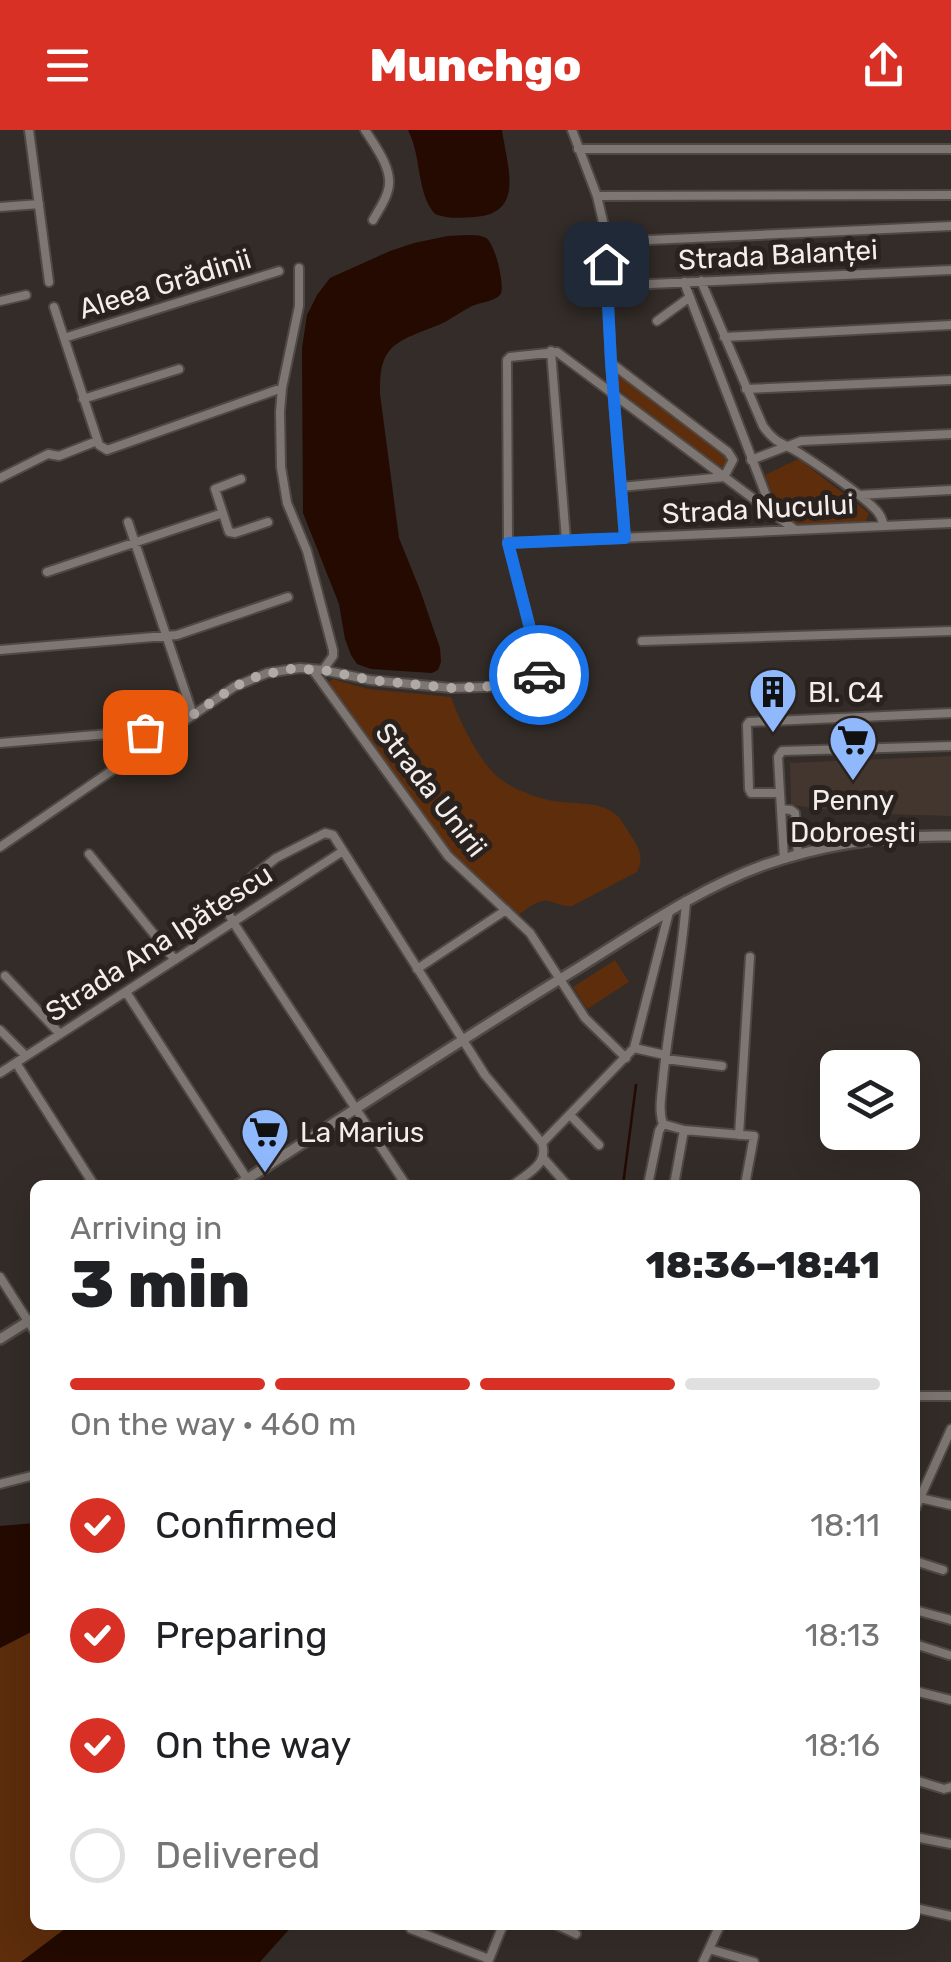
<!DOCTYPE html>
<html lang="en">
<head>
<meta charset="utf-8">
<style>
  :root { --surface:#fff; --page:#f6f6f6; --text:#202124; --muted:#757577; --line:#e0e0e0; --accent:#d93025 }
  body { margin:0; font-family:Rubik,sans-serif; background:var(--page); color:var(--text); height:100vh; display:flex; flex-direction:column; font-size:38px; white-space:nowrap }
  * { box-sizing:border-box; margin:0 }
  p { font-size:32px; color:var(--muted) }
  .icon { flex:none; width:55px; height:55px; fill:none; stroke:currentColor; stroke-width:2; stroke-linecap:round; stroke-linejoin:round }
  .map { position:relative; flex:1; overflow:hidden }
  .side { position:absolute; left:30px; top:1050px; width:890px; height:750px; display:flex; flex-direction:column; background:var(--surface); border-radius:15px; box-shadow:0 10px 40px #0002 }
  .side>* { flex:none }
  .tools { position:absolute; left:820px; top:920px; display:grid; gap:20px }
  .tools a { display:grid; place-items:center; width:100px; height:100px; border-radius:15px; background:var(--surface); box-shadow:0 10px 40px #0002; font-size:50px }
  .pin { position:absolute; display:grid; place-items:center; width:85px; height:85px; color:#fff; margin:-42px; border-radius:20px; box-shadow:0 5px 15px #0006 }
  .courier { position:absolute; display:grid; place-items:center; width:100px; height:100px; margin:-50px; border:8px solid #1a73e8; border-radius:50%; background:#fff; color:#222; box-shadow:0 2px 12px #0007 }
  .overview em { font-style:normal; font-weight:800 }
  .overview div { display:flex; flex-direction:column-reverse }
  .overview { display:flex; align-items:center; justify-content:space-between; height:170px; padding:0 40px }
  h1 { font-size:65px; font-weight:800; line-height:75px }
  .bar { display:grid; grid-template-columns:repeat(4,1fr); gap:15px 10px; align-content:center; height:120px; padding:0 40px }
  .bar i { height:12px; border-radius:8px; background:var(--line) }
  .bar .active { background:var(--accent) }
  .bar p { grid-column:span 4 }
  ol { padding:0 40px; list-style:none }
  li { display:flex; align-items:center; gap:30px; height:110px }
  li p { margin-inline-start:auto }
  li .icon { padding:10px; border-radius:50%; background:var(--accent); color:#fff; stroke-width:4 }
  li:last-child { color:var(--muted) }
  li i { width:55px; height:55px; border:5px solid var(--line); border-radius:50% }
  header { display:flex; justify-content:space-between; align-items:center; height:130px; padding:0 40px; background:var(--accent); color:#fff; font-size:45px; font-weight:800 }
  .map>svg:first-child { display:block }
  .built { fill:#43362f }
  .green { fill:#5d2d0c }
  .water { fill:#240a00 }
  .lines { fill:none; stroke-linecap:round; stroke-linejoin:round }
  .stream { stroke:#240a00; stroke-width:2.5 }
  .minor-casing { stroke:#4f4945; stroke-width:12 }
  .tertiary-casing { stroke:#4f4945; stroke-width:14 }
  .minor { stroke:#7e7672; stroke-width:8 }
  .tertiary { stroke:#7e7672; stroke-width:9 }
  .done { stroke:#b0aaa7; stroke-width:10; stroke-dasharray:0 18 }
  .route { stroke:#1a73e8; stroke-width:12 }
  .labels { text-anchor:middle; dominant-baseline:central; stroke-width:10; stroke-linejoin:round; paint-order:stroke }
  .street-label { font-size:28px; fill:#f3eeeb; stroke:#29221f }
  .poi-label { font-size:28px; fill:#f3eeeb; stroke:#29221f; text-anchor:start }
</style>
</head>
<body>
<header><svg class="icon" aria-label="menu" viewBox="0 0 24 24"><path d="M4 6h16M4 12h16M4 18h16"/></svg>Munchgo<svg class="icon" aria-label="share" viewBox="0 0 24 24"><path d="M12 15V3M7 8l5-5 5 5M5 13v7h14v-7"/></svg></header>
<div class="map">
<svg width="951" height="1832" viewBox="0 0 951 1832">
  <rect width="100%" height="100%" fill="#332c28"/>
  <!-- built -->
  <path class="built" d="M951,626v60l-97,-3 -63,-8 -1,-42z"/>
  <!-- green -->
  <path class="green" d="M615,242l109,83 4,7 -2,4 -8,1 -102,-79z
    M796,330h4l69,53 -3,8 -67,4 -20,-13 -14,-37z
    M333,549l35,10 83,8c8,23 28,64 47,80 15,13 43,23 64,25 17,2 37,0 52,11 8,5 12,16 18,24 8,13 12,21 5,35l-65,34c-10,1 -14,-3 -24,-5 -11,-2 -20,8 -29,13l-6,-3 -59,-57 -17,-20 -108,-148v-4z
    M615,830l14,22 -42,27 -14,-22z
    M35,1500v295h35l-49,37h-21v-314z"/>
  <!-- water -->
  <path class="water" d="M408,0h94c5,36 24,84 -28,87 -13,1 -27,2 -39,-3 -19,-22 -13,-57 -27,-84z
    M448,106c11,0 29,-3 38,2 9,5 20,50 14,57 -5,6 -21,8 -28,11 -10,5 -18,11 -27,16 -16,8 -43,14 -55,28 -10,11 -10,29 -10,44l19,144 21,52 20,58 1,14 -3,8 -6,3 -61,-4 -14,-5 -6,-9 -6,-16 -6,-35 -36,-91 -1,-165 5,-33 10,-20 13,-17 60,-27 24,-8z
    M35,1393v107l-35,18v-122z
    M70,1795h223l-33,37h-239z"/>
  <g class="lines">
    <!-- stream -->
    <path class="stream" d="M623,1055l13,-100"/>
    <!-- minor casing -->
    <g class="minor-casing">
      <path id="minor" d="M29,0l20,152
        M365,0c10,16 29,40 23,60 -2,10 -10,21 -15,30
        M572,0l25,66 7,30 7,137 14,175
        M578,19h373
        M597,66l354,-1
        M0,77l39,-3
        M606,112l345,-16
        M299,138v38l-17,82 -2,24 1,55 6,36 20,48 26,99v6l-10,14
        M701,151l62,145c12,18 21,17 38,28 20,13 60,40 76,57 5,6 5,8 7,15
        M684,152l88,229
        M607,156l344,-16
        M0,171l26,-6
        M54,177l45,138 8,5 175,-62
        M657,191l33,-24
        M724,207l227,-12
        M64,208l215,-67
        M551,221l15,189
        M611,233l117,89 5,8 -9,17 -103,10
        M746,259l205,-9
        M83,269l96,-30
        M751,330l50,-19 150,-7
        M0,348l48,-24 11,2 38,-15
        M241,349l-26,10 14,43 6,1 33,-11
        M857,365l94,-5
        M128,392l65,193
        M508,413l443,-20
        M47,442l176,-59
        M642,511l309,-10
        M0,520l177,-15 111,-38
        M312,539l136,187 82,77 55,85 41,40
        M951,583l-202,9 -2,3 2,64 2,4h29l-2,-36 4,-6 169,-5
        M0,613l168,-14
        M780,663l4,66
        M781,679l10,1 4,3 3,42
        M0,717l234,-160 33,-14 33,-5 23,2 47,10 81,8 68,-2 16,-6 3,-3 2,-10 -32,-124 -1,-183 3,-3 47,-5 237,177
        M89,724l86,106
        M417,839l89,-59
        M5,846l55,58
        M126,862l125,193
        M0,900l26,26
        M634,918l31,7
        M665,929l57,7
        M16,933l78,122
        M0,943l343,-222
        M570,985l29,30
        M663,994l21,6 70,6 -9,49
        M739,1005l11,-178
        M542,1013l92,-95 35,-136
        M544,1029l23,26
        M406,1055l-173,-263 -11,-21 54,-43 49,-25 8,2 152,240 57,68c7,21 -14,30 -29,42
        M648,1055l11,-54 4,-7c-5,-14 -1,-31 0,-46 6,-59 19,-118 23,-177
        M674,1055l10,-55
        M0,1147l35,55
        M915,1266h36
        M0,1354l35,-9
        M920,1368l31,7
        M915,1379l36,-80
        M915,1431l28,9
        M915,1480l36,10
        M915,1514l34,11
        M919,1562l32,8
        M915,1650l29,9 7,-2
        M915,1707l36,7
        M915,1778l36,8
        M557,1795l19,9
        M411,1799l78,30
        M709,1819l45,13
        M488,1832l15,-37
        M703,1832l17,-37"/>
    </g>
    <!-- tertiary casing -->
    <g class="tertiary-casing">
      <path id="tertiary" d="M238,1055c113,-73 225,-147 340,-217 60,-37 119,-79 186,-103 60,-21 124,-30 187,-29
        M0,1209l35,-22"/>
    </g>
    <!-- minor -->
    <use href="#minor" class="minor"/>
    <!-- tertiary -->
    <use href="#tertiary" class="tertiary"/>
  </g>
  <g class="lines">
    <!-- done -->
    <path class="done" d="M145,602l27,-3 62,-42 22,-10 33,-8 34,1 47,10 81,8 74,-3 10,-5 4,-5"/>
    <!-- route -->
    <path class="route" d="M539,545l1,-8 -32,-124 117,-5 -14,-176 -5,-98"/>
  </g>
  <!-- icons -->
  <defs>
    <g id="building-pin" transform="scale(2.5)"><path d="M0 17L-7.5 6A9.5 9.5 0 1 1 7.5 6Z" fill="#8fb8fd" stroke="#29221f"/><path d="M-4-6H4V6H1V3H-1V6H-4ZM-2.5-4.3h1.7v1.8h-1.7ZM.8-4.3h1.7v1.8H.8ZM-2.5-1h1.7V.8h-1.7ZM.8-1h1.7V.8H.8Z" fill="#111"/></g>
    <g id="supermarket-pin" transform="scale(2.5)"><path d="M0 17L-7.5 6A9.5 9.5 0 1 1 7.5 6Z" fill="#8fb8fd" stroke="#29221f"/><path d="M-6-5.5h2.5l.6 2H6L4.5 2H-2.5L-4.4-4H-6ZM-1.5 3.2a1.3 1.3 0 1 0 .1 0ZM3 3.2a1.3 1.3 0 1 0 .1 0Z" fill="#111"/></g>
  </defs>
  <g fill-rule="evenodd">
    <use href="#building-pin" x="773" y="562"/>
    <use href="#supermarket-pin" x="853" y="610"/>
    <use href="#supermarket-pin" x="265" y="1002"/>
  </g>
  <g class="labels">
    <!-- street labels -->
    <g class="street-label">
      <text transform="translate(778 125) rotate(-3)">Strada Balanței</text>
      <text transform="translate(165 154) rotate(-17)">Aleea Grădinii</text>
      <text transform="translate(758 379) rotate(-3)">Strada Nucului</text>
      <text transform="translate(431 660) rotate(52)">Strada Unirii</text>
      <text transform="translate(159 813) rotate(-33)">Strada Ana Ipătescu</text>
    </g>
    <!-- poi labels -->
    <g class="poi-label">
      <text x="808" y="562">Bl. C4</text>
      <text x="853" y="670" text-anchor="middle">Penny<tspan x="853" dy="32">Dobroești</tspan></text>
      <text x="300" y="1002">La Marius</text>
    </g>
  </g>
</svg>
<div class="tools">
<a><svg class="icon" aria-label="layers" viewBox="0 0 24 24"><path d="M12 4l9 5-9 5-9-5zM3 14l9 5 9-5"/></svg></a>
</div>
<div class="pin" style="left:145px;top:602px;background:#ea580c"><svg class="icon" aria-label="bag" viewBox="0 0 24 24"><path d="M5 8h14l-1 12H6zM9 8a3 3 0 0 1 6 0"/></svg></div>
<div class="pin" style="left:606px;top:134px;background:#1f2937"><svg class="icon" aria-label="home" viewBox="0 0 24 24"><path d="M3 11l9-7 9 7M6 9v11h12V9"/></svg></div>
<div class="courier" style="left:539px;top:545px"><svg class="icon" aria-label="car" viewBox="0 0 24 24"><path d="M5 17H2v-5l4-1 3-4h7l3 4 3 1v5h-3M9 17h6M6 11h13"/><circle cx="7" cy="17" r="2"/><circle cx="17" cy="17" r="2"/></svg></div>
<section class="side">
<div class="overview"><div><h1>3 min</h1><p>Arriving in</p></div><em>18:36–18:41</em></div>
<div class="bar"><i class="active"></i><i class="active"></i><i class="active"></i><i></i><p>On the way · 460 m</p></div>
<ol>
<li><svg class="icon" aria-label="check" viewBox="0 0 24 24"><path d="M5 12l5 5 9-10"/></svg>Confirmed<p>18:11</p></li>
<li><svg class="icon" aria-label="check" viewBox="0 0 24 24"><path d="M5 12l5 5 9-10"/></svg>Preparing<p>18:13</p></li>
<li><svg class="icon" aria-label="check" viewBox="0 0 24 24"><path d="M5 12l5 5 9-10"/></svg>On the way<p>18:16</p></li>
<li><i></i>Delivered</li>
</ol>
</section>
</div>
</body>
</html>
